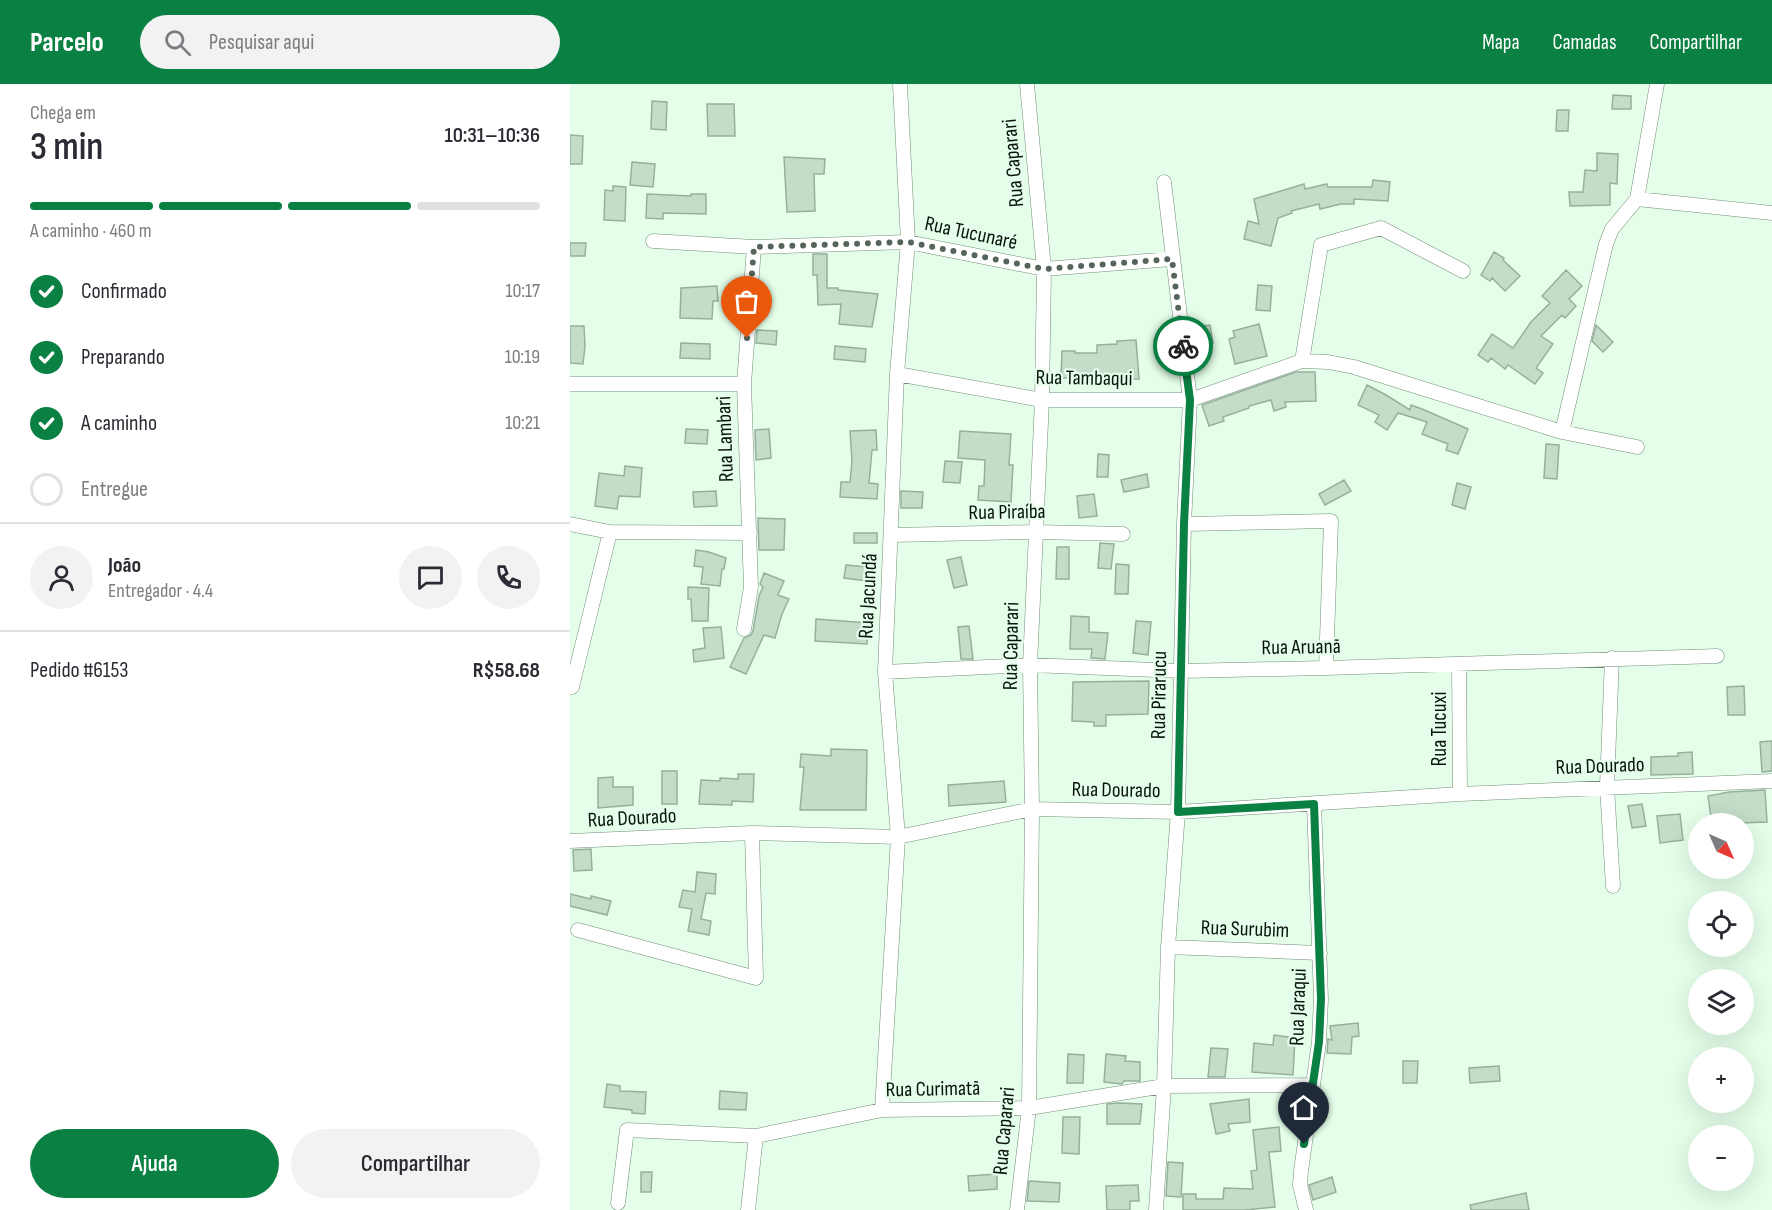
<!DOCTYPE html>
<html lang="pt">
<head>
<meta charset="utf-8">
<style>
  :root { --surface:#fff; --page:#f2f2f3; --text:#2b2b33; --muted:#7c7c81; --line:#e1e1e2; --accent:#0b8043 }
  body { margin:0; font-family:"Sofia Sans Condensed",sans-serif; background:var(--page); color:var(--text); height:100vh; display:flex; flex-direction:column; font-size:22px; white-space:nowrap }
  * { box-sizing:border-box; margin:0 }
  p { font-size:20px; color:var(--muted) }
  .icon { flex:none; width:33px; height:33px; fill:none; stroke:currentColor; stroke-width:2; stroke-linecap:round; stroke-linejoin:round }
  .map { position:relative; flex:1; overflow:hidden }
  .panel { display:flex; flex-direction:column; background:var(--surface); width:570px }
  .panel>* { flex:none }
  .needle { width:39px; rotate:135deg }
  .buttons { position:absolute; left:1118px; top:729px; display:grid; gap:12px }
  .buttons a { display:grid; place-items:center; width:66px; height:66px; border-radius:50%; background:var(--surface); box-shadow:0 6px 24px #0002; font-size:30px }
  .pin { position:absolute; display:grid; place-items:center; width:51px; height:51px; color:#fff; margin:-62px -26px; border-radius:50% 50% 50% 0; rotate:-45deg; box-shadow:0 0 6px #0007 }
  .pin .icon { rotate:45deg }
  .courier { position:absolute; display:grid; place-items:center; width:60px; height:60px; margin:-30px; border:4px solid #0b8043; border-radius:50%; background:#fff; color:#222; box-shadow:0 2px 8px #0007 }
  .headline em { font-style:normal; font-weight:600 }
  .headline div { display:flex; flex-direction:column-reverse }
  .headline { display:flex; align-items:center; justify-content:space-between; height:102px; padding:0 30px }
  h1 { font-size:39px; font-weight:600; line-height:45px }
  .bar { display:grid; grid-template-columns:repeat(4,1fr); gap:9px 6px; align-content:center; height:72px; padding:0 30px }
  .bar i { height:8px; border-radius:4px; background:var(--line) }
  .bar .current { background:var(--accent) }
  .bar p { grid-column:span 4 }
  .line { display:flex; align-items:center; gap:15px; padding:0 30px; border-top:2px solid var(--line) }
  .line div { flex:1 }
  .round { display:grid; place-items:center; flex:none; width:63px; height:63px; border-radius:32px; background:var(--page) }
  ol { padding:0 30px; list-style:none }
  li { display:flex; align-items:center; gap:18px; height:66px }
  li p { margin-inline-start:auto }
  li .icon { padding:6px; border-radius:50%; background:var(--accent); color:#fff; stroke-width:4 }
  li:last-child { color:var(--muted) }
  li i { width:33px; height:33px; border:3px solid var(--line); border-radius:50% }
  .primary-button { display:flex; gap:12px; margin-top:auto; padding:12px 30px }
  .primary-button a { flex:1; height:69px; border-radius:36px; background:var(--accent); color:#fff; font-size:24px; font-weight:600; line-height:69px; text-align:center }
  .primary-button a+a { background:var(--page); color:var(--text) }
  header { display:flex; align-items:center; gap:36px; box-sizing:border-box; height:84px; padding:0 30px; background:var(--accent); color:#fff }
  header strong { font-size:28px }
  nav { display:flex; gap:33px; margin-inline-start:auto; font-size:21px }
  .search { width:420px; height:54px; background:var(--page); display:flex; align-items:center; gap:15px; box-sizing:border-box; padding:0 21px; border-radius:33px; color:var(--muted); font-size:22px }
  main { display:flex; flex:1; min-height:0 }
  .map>svg:first-child { display:block }
  .building { fill:#c3ddc8; stroke:#97b09c; stroke-width:1.5 }
  .lines { fill:none; stroke-linecap:round; stroke-linejoin:round }
  .street-casing { stroke:#748c78; stroke-width:15 }
  .street { stroke:#fff; stroke-width:14 }
  .done { stroke:#566559; stroke-width:6; stroke-dasharray:0 10.8 }
  .route { stroke:#0b8043; stroke-width:8 }
  .labels { text-anchor:middle; dominant-baseline:central; stroke-width:4.5; stroke-linejoin:round; paint-order:stroke }
  .street-label { font-size:21px; fill:#0a130c; stroke:#e4fee9 }
</style>
</head>
<body>
<header>
<strong>Parcelo</strong>
<div class="search"><svg class="icon" aria-label="search" viewBox="0 0 24 24"><circle cx="10" cy="10" r="6"/><path d="M15 15l6 6"/></svg>Pesquisar aqui</div>
<nav><a>Mapa</a><a>Camadas</a><a>Compartilhar</a></nav>
</header>
<main>
<section class="panel">
<div class="headline"><div><h1>3 min</h1><p>Chega em</p></div><em>10:31–10:36</em></div>
<div class="bar"><i class="current"></i><i class="current"></i><i class="current"></i><i></i><p>A caminho · 460 m</p></div>
<ol>
<li><svg class="icon" aria-label="check" viewBox="0 0 24 24"><path d="M5 12l5 5 9-10"/></svg>Confirmado<p>10:17</p></li>
<li><svg class="icon" aria-label="check" viewBox="0 0 24 24"><path d="M5 12l5 5 9-10"/></svg>Preparando<p>10:19</p></li>
<li><svg class="icon" aria-label="check" viewBox="0 0 24 24"><path d="M5 12l5 5 9-10"/></svg>A caminho<p>10:21</p></li>
<li><i></i>Entregue</li>
</ol>
<div class="line" style="height:108px"><a class="round"><svg class="icon" aria-label="person" viewBox="0 0 24 24"><circle cx="12" cy="8" r="4"/><path d="M4 21q1-7 8-7t8 7"/></svg></a><div><b>João</b><p>Entregador · 4.4</p></div><a class="round"><svg class="icon" aria-label="chat" viewBox="0 0 24 24"><path d="M4 5h16v11H9l-5 4z"/></svg></a><a class="round"><svg class="icon" aria-label="phone" viewBox="0 0 24 24"><path d="M5 4h4l2 5-3 2q2 4 5 5l2-3 5 2v4C11 20 4 13 5 4z"/></svg></a></div>
<div class="line" style="height:78px"><div>Pedido #6153</div><b>R$58.68</b></div>
<div class="primary-button"><a>Ajuda</a><a>Compartilhar</a></div>
</section>
<div class="map">
<svg width="1202" height="1126" viewBox="0 0 1202 1126">
  <rect width="100%" height="100%" fill="#e4fee9"/>
  <!-- building -->
  <path class="building" d="M1043,11l18,1v13h-19z
    M82,17l15,1 -1,28 -15,-1z
    M137,20h27l1,32h-27z
    M987,26h12l-1,21h-12z
    M0,51l13,1 -1,28h-12z
    M1027,69l21,1 -1,30 -7,-1v22l-40,1 -1,-14h14l2,-22 12,1z
    M214,73l41,2 -1,15h-10l1,37 -28,1z
    M62,78l23,2 -2,23 -23,-2z
    M803,96l17,2 -2,19 -34,-2v5h-13l-21,5 -1,-5 -28,7 1,2 -14,5 -7,28 -27,-7 4,-18 11,3 -5,-25 50,-15 1,5 22,-5 1,3h44z
    M43,102l13,1 -1,34 -21,-1 1,-30 8,1z
    M77,110l44,2v-2h15v20l-43,-1v6l-17,-1z
    M0,159h16l-1,13h-15z
    M924,168l10,6 -1,2 17,16 -15,15 -13,-13 -2,3 -9,-6z
    M243,170h14v34h11v2l40,4 -6,33 -33,-3 2,-20 -23,1 -1,-30h-4z
    M996,186l16,16 -13,13 7,7 -11,12 -3,-3 -21,21 12,8 -17,24 7,5 -8,11 -27,-19 -3,4 -14,-11 -3,4 -10,-7 14,-21 21,14 18,-26 19,-19 -8,-7z
    M688,201l14,1 -2,25 -14,-1z
    M147,202l1,15h-5l-1,18 -32,-1 1,-30z
    M689,240l8,32 -32,8 -6,-25 6,-2 -2,-6z
    M640,241l3,18 -20,2 -3,-17z
    M1026,241l17,17 -10,10 -11,-11z
    M0,242h14l1,20 -2,18 -13,-1z
    M187,246l20,1 -1,14 -20,-2z
    M566,256l3,39 -60,1v-2h-18l1,-27h13v2h22v-8l20,-1v-3z
    M111,259l29,1v15l-30,-1z
    M265,262l31,3 -1,13 -31,-3z
    M726,288h19l1,29 -31,1 1,5 -12,4 -3,-11 -22,6v2l-26,9 1,4 -15,5 -7,-21z
    M797,301l19,10 24,15 1,-5 11,4 46,20 -10,25 -12,-4 2,-6 -26,-10 5,-12 -29,-9 -11,17 -12,-8 4,-7 -21,-10z
    M116,345l22,1 -1,14 -22,-1z
    M199,345l2,29 -15,2 -1,-30z
    M306,346l1,20h-5l-3,33 9,1 -1,15 -37,-2 1,-15h9l2,-21 -2,-30z
    M390,347l51,3 -2,31h4l-2,37 -33,-2 1,-14h5l1,-26 -27,-2z
    M976,360l13,1 -2,34 -13,-1z
    M528,370l11,1 -1,22h-11z
    M375,377l17,1 -2,21 -17,-1z
    M55,382l17,2 -2,29 -21,-1 -2,13 -22,-3 4,-33 25,3z
    M577,390l2,13 -25,5 -3,-12z
    M774,396l7,11 -26,14 -6,-11z
    M887,399l14,4 -6,22 -13,-4z
    M146,407l1,15 -23,1 -1,-15z
    M331,407l22,1 -1,16h-21z
    M524,410l3,22 -18,2 -2,-22z
    M188,434l27,1 -1,31h-25z
    M284,449h23v10h-23z
    M530,459l14,1 -3,25 -13,-1z
    M487,463h12v32h-13z
    M126,466l13,2 17,6 -2,11h-2l-2,17 -19,-2 2,-17 -9,-1z
    M391,473l6,28 -13,3 -7,-28z
    M546,480l13,1 -1,29h-13z
    M276,481l23,2 -2,14 -23,-3z
    M194,489l20,8 -6,14 11,4 -7,15 -7,24 -11,-3 -18,39 -16,-7 14,-29 7,-3 2,-4 6,-35 4,-9 -3,-3z
    M118,503l21,1 -1,33h-16l-1,-22h-3z
    M501,532l18,1v15l19,1 -3,26 -14,-1 1,-9h-22z
    M246,535l52,4 -1,21 -52,-3z
    M566,537l15,1 -3,33 -15,-2z
    M399,542l4,33h-12l-3,-32z
    M151,543l3,31 -30,4 -1,-12 12,-2 -2,-20z
    M579,597l-1,33 -42,1v11h-12v-4l-22,-1 1,-39z
    M1174,602l1,29h-17l-1,-28z
    M1202,657v30l-10,1 -2,-30z
    M261,665l36,1 -1,60h-66l4,-43h-4l1,-13 30,2z
    M1122,668l1,22 -42,1v-18l27,-1v-3z
    M92,687h15v33h-15z
    M168,690h16l-1,28 -21,-1v4l-33,-1 2,-24 19,1v-3l18,1z
    M43,693v10h20v18l-35,3v-30z
    M434,697l2,21 -57,4 -1,-21z
    M1195,706l2,32 -55,2 -4,-28 21,-4z
    M1072,720l4,22 -14,2 -4,-22z
    M1110,730l3,26 -23,3 -3,-27z
    M21,765l1,21 -18,1 -1,-21z
    M127,788l19,2 -1,20 -9,-1 -5,26 10,2 -2,14 -21,-4 4,-22 -13,-2 4,-17 12,2z
    M0,810l21,5v-3l20,5 -4,14 -37,-9z
    M788,939l1,13 -7,1 -1,17 -24,-1 1,-14 4,1 -2,-14z
    M704,951l21,3 -2,37 -41,-3 2,-29 19,2z
    M641,964l17,1 -3,28h-17z
    M498,970l16,1 -1,28h-16z
    M536,970l20,2 -1,5 15,1v19h-16l-2,3 -18,-2z
    M833,977h15l-1,22h-14z
    M929,982l1,15 -30,2 -1,-15z
    M37,1000l13,2v5l26,1 -1,22 -13,-1v-3l-28,-3z
    M150,1007l27,2 -1,17 -27,-1z
    M679,1015l1,23 -22,2 2,7 -14,3 -6,-30z
    M549,1019l23,1 -2,20h-33v-20z
    M493,1033h17l-1,37 -17,-1z
    M709,1043l2,24 -12,1 6,55 -30,3h-62v-16h13v5h27l1,-11 29,1 -2,-18 6,-1 -4,-40z
    M598,1078l15,1 -2,34 -15,-1z
    M71,1088h11l-1,20h-10z
    M427,1090v15l-28,2 -1,-15z
    M762,1093l4,15 -23,8 -4,-15z
    M459,1097l31,2 -1,19 -32,-1z
    M568,1101l1,16h-9v9h-23l-1,-24z
    M956,1109l3,17h-58l-1,-5z"/>
  <g class="lines">
    <!-- street casing -->
    <g class="street-casing">
      <path id="street" d="M1067,115l135,14
        M83,157l101,6 154,-5 136,27 128,-10
        M732,277l19,-116 60,-17 82,43
        M327,290l145,26h148l112,-39 26,1 26,5 208,65 75,15
        M0,300h174
        M992,348l44,-188 6,-15 25,-30 20,-115
        M0,440l40,8 140,1
        M614,440l147,-3 -5,147
        M322,451l143,-3 88,2
        M174,545l7,-42 -7,-203 10,-137
        M1042,574l-5,129 6,99
        M889,580l1,130
        M315,588l145,-7 151,6 145,-3 391,-12
        M2,603l38,-155
        M0,757l182,-8 146,4 134,-28 146,3 282,-18 312,-13
        M8,846l178,48 -4,-145
        M598,863l152,6
        M312,1026l16,-273 -13,-165 12,-298 11,-132 -8,-158
        M48,1119l9,-73 129,6 126,-26 147,-2 135,-22 149,-1
        M178,1126l8,-74
        M447,1126l12,-102 3,-299 -2,-144 12,-265 2,-131 -17,-185
        M586,1126l8,-124 4,-139 10,-135 6,-288 6,-124 -26,-218
        M736,1126l-6,-25 1,-14 18,-129 2,-43 -7,-195"/>
    </g>
    <!-- street -->
    <use href="#street" class="street"/>
  </g>
  <g class="lines">
    <!-- done -->
    <path class="done" d="M177,254l7,-91 154,-5 136,27 128,-10 11,87"/>
    <!-- route -->
    <path class="route" d="M613,262l7,54 -6,124 -6,288 136,-8 7,195 -2,43 -15,102"/>
  </g>
  <g class="labels">
    <!-- street labels -->
    <g class="street-label">
      <text transform="translate(443 79) rotate(-95)">Rua Caparari</text>
      <text transform="translate(401 149) rotate(12)">Rua Tucunaré</text>
      <text transform="translate(514 294) rotate(1)">Rua Tambaqui</text>
      <text transform="translate(155 355) rotate(-92)">Rua Lambari</text>
      <text transform="translate(437 428) rotate(-1)">Rua Piraíba</text>
      <text transform="translate(298 512) rotate(-87)">Rua Jacundá</text>
      <text transform="translate(441 562) rotate(-89)">Rua Caparari</text>
      <text transform="translate(731 563) rotate(-1)">Rua Aruanã</text>
      <text transform="translate(589 611) rotate(-89)">Rua Pirarucu</text>
      <text transform="translate(869 645) rotate(-90)">Rua Tucuxi</text>
      <text transform="translate(1030 682) rotate(-2)">Rua Dourado</text>
      <text transform="translate(546 706) rotate(1)">Rua Dourado</text>
      <text transform="translate(62 734) rotate(-3)">Rua Dourado</text>
      <text transform="translate(675 845) rotate(2)">Rua Surubim</text>
      <text transform="translate(728 923) rotate(-88)">Rua Jaraqui</text>
      <text transform="translate(363 1005) rotate(-1)">Rua Curimatã</text>
      <text transform="translate(434 1047) rotate(-85)">Rua Caparari</text>
    </g>
  </g>
</svg>
<div class="buttons">
<a><svg class="needle" viewBox="-14 -14 28 28"><path d="M0-13l5 13h-10z" fill="#e53935"/><path d="M0 13l5-13h-10z" fill="#7c7c81"/></svg></a>
<a><svg class="icon" aria-label="locate" viewBox="0 0 24 24"><circle cx="12" cy="12" r="6"/><path d="M12 2v4M12 18v4M2 12h4M18 12h4"/></svg></a>
<a><svg class="icon" aria-label="layers" viewBox="0 0 24 24"><path d="M12 4l9 5-9 5-9-5zM3 14l9 5 9-5"/></svg></a>
<a>+</a>
<a>−</a>
</div>
<div class="pin" style="left:177px;top:254px;background:#ea580c"><svg class="icon" aria-label="bag" viewBox="0 0 24 24"><path d="M5 8h14l-1 12H6zM9 8a3 3 0 0 1 6 0"/></svg></div>
<div class="pin" style="left:734px;top:1060px;background:#1f2937"><svg class="icon" aria-label="home" viewBox="0 0 24 24"><path d="M3 11l9-7 9 7M6 9v11h12V9"/></svg></div>
<div class="courier" style="left:613px;top:262px"><svg class="icon" aria-label="bike" viewBox="0 0 24 24"><circle cx="6" cy="16" r="4"/><circle cx="18" cy="16" r="4"/><path d="M6 16l4-8h5l3 8M10 8l3 8H6M13 5h3"/></svg></div>
</div>
</main>
</body>
</html>
